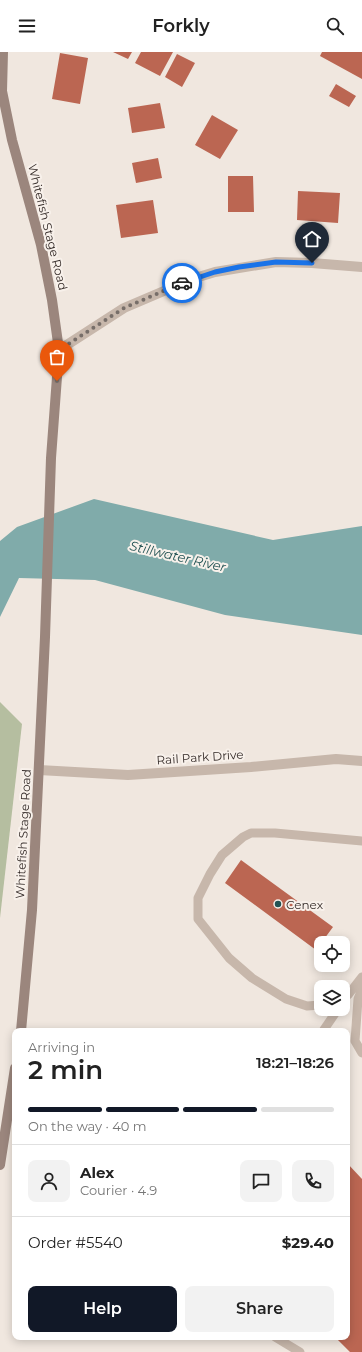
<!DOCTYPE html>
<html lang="en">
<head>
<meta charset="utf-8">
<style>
  :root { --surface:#fff; --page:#f2f2f2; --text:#222; --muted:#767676; --line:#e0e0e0; --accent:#111827 }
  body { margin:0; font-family:Montserrat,sans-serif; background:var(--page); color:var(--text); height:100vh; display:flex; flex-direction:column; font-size:15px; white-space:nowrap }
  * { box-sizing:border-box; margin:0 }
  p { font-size:13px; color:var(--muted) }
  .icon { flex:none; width:22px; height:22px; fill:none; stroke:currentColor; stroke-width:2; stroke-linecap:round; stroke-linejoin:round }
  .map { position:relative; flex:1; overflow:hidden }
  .side { position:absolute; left:12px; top:976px; width:338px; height:312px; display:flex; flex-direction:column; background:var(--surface); border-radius:8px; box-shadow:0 2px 10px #0003 }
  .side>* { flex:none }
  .controls { position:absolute; left:314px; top:884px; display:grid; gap:8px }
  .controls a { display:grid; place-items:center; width:36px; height:36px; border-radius:8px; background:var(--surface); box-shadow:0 2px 10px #0003; font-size:20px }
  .pin { position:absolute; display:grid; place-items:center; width:34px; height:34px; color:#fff; margin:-41px -17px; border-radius:50% 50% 50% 0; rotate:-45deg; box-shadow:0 0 4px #0007 }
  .pin .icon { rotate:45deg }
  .courier { position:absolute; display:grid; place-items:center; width:40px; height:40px; margin:-20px; border:3px solid #1a73e8; border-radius:50%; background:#fff; color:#222; box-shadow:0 1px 5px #0007 }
  .head em { font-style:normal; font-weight:600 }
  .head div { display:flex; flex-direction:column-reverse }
  .head { display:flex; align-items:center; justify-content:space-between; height:68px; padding:0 16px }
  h1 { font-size:26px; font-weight:600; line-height:30px }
  .bar { display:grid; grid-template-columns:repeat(4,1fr); gap:6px 4px; align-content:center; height:48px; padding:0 16px }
  .bar i { height:5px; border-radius:3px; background:var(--line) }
  .bar .active { background:var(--accent) }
  .bar p { grid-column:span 4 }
  .line { display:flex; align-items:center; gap:10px; padding:0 16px; border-top:1px solid var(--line) }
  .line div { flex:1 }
  .round { display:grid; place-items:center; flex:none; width:42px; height:42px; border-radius:8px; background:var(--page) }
  .button { display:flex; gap:8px; margin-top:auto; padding:8px 16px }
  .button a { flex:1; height:46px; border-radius:8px; background:var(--accent); color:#fff; font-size:16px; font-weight:600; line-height:46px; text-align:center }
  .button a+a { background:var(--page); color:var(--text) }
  header { display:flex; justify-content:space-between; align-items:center; height:52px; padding:0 16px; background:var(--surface); font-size:18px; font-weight:600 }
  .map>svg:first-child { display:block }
  .green { fill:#b5bea0 }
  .water { fill:#80abaa }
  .building { fill:#bb6652 }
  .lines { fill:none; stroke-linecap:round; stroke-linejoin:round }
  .lane { stroke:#c7b7ab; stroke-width:9 }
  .street { stroke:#c7b7ab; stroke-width:10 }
  .secondary { stroke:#9b867d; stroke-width:10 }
  .done { stroke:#776e69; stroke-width:4; stroke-dasharray:0 7.2 }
  .route { stroke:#1a73e8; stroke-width:5 }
  .poi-dot { fill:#235354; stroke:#f8f1eb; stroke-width:1.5 }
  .labels { text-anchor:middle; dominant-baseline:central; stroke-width:4; stroke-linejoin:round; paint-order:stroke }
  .street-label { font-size:12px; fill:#362d2a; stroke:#f8f1eb }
  .poi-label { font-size:12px; fill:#362d2a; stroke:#f8f1eb; text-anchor:start }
  .water-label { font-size:13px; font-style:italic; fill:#235354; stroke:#f8f1eb }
</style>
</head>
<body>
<header><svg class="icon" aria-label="menu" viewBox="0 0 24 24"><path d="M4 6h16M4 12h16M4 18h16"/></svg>Forkly<svg class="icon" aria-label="search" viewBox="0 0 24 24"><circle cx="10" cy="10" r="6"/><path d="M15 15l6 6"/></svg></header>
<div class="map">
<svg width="362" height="1300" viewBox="0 0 362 1300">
  <rect width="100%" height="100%" fill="#f0e7df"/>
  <!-- green -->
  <path class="green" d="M0,650l22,22 -22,194z"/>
  <!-- water -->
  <path class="water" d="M94,447l179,41 89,-14v109l-137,-20 -130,-35 -76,-2 -19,39v-76l17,-14z"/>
  <!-- building -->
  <path class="building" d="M113,0h19l-4,7z
    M141,0h32l-13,24 -25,-13z
    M322,0h40v27l-42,-23z
    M60,1l28,5 -8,46 -28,-5z
    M177,2l18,9 -13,24 -17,-10z
    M336,32l20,12 -7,11 -20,-11z
    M160,51l5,25 -33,5 -4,-25z
    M212,63l26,15 -18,29 -25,-14z
    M158,106l4,20 -26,5 -4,-20z
    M228,124h25l1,36h-26z
    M298,139l42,2 -2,30 -41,-3z
    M153,148l5,33 -37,5 -5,-33z
    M241,808l92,67 -17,23 -91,-67z
    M347,1111l15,16v173h-12l-15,-15h12z"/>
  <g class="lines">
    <!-- lane -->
    <path class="lane" d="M362,937l-4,10 -3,42 7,12
      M343,946l5,-3 14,-18
      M321,953l-14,1 -21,-7 -34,-21 -23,-20 -31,-39v-21l12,-24 12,-19 21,-18 8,-4h24l87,8
      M323,979l15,-22
      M275,1285l25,15"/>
    <!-- street -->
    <path class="street" d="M59,298l65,-42 68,-29 23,-7 61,-10 36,1 50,4
      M39,718l89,5 123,-8 85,-8 26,2"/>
    <!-- secondary -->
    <path class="secondary" d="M3,0l-1,39 10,49 29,105 11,55 7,50 -8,108 -6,179 -13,273 -11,121
      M0,1113l15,-97"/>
  </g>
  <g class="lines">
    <!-- done -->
    <path class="done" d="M57,329l2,-31 65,-42 58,-25"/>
    <!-- route -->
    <path class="route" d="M182,231l33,-11 24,-5 37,-5 36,1"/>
  </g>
  <!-- markers -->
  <circle class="poi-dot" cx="278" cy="852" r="4"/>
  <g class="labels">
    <!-- street labels -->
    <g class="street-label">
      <text transform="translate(48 175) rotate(76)">Whitefish Stage Road</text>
      <text transform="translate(200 705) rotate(-4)">Rail Park Drive</text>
      <text transform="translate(23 782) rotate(-87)">Whitefish Stage Road</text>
    </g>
    <!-- poi labels -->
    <g class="poi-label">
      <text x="286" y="852">Cenex</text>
    </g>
    <!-- water labels -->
    <g class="water-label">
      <text transform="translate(178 504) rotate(13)">Stillwater River</text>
    </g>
  </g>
</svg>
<div class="controls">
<a><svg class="icon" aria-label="locate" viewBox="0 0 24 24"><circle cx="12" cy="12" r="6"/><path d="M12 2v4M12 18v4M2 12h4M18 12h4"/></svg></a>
<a><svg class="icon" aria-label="layers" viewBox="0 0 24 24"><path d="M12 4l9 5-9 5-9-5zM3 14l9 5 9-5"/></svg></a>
</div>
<div class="pin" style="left:57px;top:329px;background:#ea580c"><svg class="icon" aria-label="bag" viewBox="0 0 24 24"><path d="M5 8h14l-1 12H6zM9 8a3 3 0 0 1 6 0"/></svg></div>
<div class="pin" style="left:312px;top:211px;background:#1f2937"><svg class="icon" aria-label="home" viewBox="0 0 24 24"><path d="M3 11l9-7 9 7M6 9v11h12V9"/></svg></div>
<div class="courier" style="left:182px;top:231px"><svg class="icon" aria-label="car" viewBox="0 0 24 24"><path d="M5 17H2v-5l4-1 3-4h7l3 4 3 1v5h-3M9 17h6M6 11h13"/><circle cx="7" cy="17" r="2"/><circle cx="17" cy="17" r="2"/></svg></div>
<section class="side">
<div class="head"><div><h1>2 min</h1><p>Arriving in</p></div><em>18:21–18:26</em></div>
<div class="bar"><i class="active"></i><i class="active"></i><i class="active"></i><i></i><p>On the way · 40 m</p></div>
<div class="line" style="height:72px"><a class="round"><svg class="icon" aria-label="person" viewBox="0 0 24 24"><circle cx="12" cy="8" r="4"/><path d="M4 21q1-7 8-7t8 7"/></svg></a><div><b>Alex</b><p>Courier · 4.9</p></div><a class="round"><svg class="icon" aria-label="chat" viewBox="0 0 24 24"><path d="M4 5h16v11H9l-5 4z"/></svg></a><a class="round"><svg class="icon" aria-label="phone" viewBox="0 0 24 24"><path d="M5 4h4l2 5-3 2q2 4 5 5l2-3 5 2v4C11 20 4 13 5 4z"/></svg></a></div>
<div class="line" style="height:52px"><div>Order #5540</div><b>$29.40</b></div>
<div class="button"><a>Help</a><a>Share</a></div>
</section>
</div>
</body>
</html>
